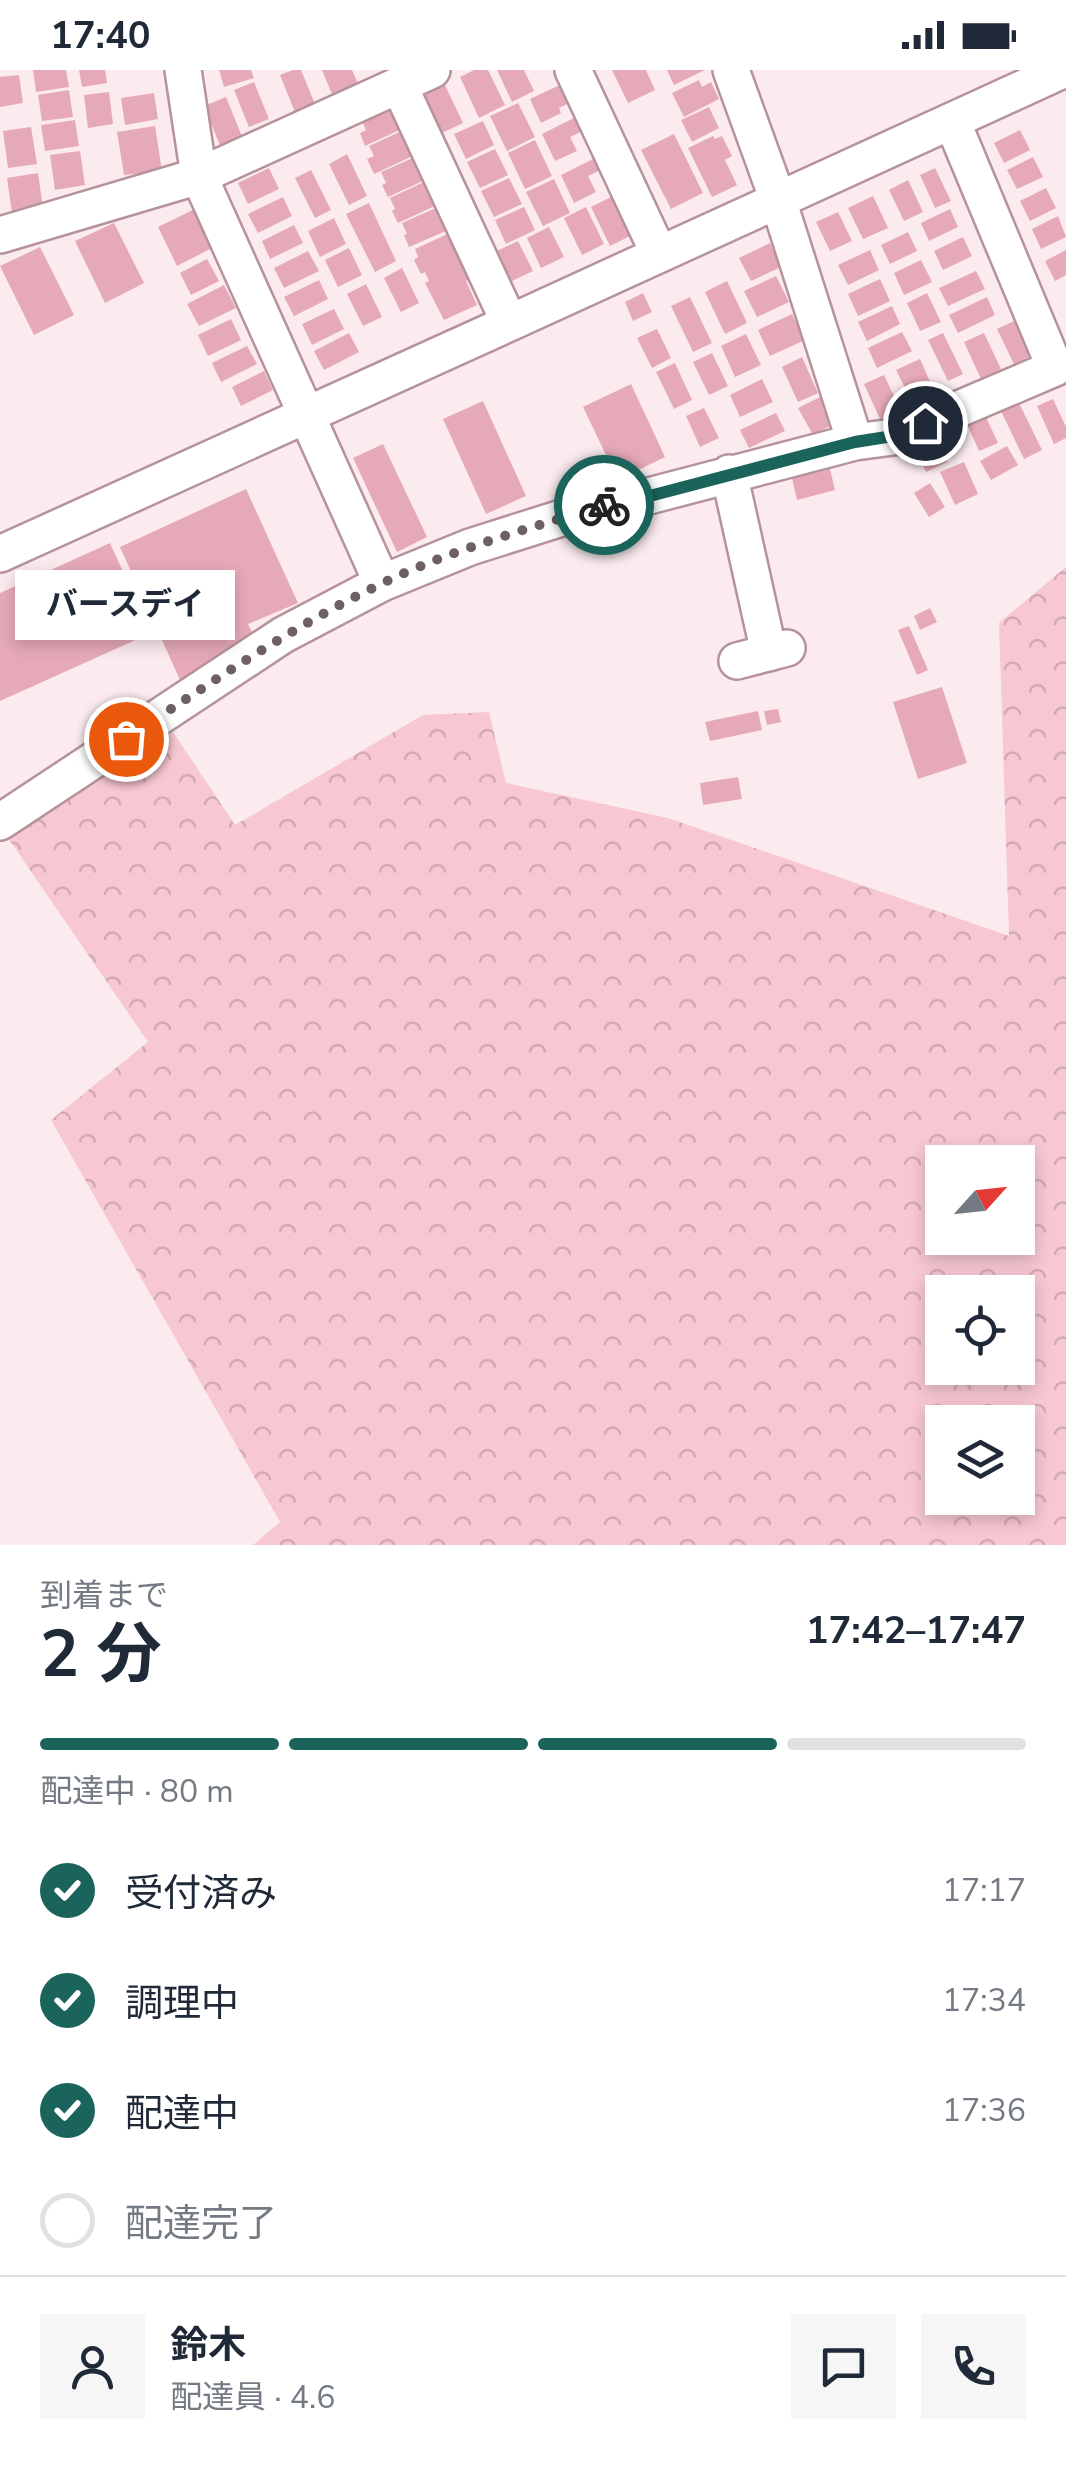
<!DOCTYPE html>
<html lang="ja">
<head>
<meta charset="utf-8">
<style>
  :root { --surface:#fff; --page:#f6f6f7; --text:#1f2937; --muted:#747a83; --line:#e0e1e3; --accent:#1a645b }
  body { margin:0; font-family:"Nunito Sans","Noto Sans JP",sans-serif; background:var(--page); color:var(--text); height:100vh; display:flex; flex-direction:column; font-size:38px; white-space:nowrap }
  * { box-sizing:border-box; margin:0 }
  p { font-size:32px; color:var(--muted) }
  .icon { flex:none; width:55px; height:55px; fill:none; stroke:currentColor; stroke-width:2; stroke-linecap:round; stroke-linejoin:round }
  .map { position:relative; height:1475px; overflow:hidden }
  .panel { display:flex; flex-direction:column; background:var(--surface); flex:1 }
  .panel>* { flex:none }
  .needle { width:65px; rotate:63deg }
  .fabs { position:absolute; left:925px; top:1075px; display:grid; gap:20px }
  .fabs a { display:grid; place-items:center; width:110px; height:110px; border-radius:0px; background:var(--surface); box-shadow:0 5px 15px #0003; font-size:50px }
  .pin { position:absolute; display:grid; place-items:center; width:85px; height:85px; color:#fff; margin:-42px; border:5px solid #fff; border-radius:50%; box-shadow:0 2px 10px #0007 }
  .courier { position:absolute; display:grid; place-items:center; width:100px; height:100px; margin:-50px; border:8px solid #1a645b; border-radius:50%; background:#fff; color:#222; box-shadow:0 2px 12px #0007 }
  .bubble { position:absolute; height:70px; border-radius:0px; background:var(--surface); box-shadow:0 5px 15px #0003; font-size:32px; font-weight:700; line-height:70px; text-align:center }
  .headline em { font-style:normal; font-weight:700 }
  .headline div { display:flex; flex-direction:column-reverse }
  .headline { display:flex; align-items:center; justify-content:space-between; height:170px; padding:0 40px }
  h1 { font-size:65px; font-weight:700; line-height:75px }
  .bar { display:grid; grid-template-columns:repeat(4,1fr); gap:15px 10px; align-content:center; height:120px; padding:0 40px }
  .bar i { height:12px; border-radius:8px; background:var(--line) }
  .bar .active { background:var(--accent) }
  .bar p { grid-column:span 4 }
  .line { display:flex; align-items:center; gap:25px; padding:0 40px; border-top:2px solid var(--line) }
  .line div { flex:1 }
  .round { display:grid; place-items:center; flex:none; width:105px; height:105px; border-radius:0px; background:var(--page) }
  ol { padding:0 40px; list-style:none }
  li { display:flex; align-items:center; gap:30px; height:110px }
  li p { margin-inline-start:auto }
  li .icon { padding:10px; border-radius:50%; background:var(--accent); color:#fff; stroke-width:4 }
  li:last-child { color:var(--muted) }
  li i { width:55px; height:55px; border:5px solid var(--line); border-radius:50% }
  .status { display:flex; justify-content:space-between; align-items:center; height:70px; padding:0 50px; background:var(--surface); direction:ltr }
  .status svg { height:28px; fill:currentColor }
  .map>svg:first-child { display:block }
  .forest { fill:url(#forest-crowns); fill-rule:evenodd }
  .building { fill:#e6a9b7 }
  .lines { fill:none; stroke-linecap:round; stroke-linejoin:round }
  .minor-casing { stroke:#b6939b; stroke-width:40 }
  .minor { stroke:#fff; stroke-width:35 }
  .done { stroke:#6d5f63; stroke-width:10; stroke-dasharray:0 18 }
  .route { stroke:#1a645b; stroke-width:12 }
</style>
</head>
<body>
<div class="status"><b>17:40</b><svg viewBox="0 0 49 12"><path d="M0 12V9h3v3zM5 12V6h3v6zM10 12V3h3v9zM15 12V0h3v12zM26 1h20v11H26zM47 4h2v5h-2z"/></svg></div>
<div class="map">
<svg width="1066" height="1475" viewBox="0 0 1066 1475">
  <defs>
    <pattern id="forest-crowns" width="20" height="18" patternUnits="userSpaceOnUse" patternTransform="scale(2.5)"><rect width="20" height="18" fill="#f7c7d2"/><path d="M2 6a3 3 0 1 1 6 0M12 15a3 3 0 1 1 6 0" fill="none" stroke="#d3aab4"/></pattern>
  </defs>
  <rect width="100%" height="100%" fill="#fbebef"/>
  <!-- forest -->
  <path class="forest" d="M1066,497v978h-813l27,-23 -229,-402 97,-78 -140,-204 165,-106 62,93 188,-110 66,-3 17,71 162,35 341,118 -10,-313zM942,1092h76v76h-76zM942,1222h76v76h-76zM942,1352h76v76h-76z"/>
  <!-- building -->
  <path class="building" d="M33,0h33l3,17 -33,5z
    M79,0h26l2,13 -25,4z
    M219,0h32l3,8 -30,9z
    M293,0h8l14,34 -20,8 -15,-37z
    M322,0h30l8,18 -26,11z
    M474,0h14l17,35 -26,13 -19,-41z
    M497,0h27l10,21 -22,11z
    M612,0h34l9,20 -27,13z
    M667,0h38l-31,15z
    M19,5l4,28 -23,4v-30z
    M699,10l3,7 9,-5 8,17 -35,18 -12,-24z
    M568,11l9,18 -18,9 2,5 -20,10 -11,-24z
    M254,12l15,37 -20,8 -15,-37z
    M445,15l18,38 -25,12 -18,-38z
    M69,20l4,27 -31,4 -4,-26z
    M109,22l4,32 -25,4 -4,-33z
    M154,23l4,26 -33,6 -4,-27z
    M226,27l17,42 -22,9 -17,-42z
    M391,29l13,29 -39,18 -5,-13 6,-3 -7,-16z
    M518,33l17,34 -28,14 -17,-35z
    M709,37l10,21 -27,14 -11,-22z
    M584,43l8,14 -22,10 7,14 -22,10 -13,-27z
    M75,50l4,26 -34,5 -4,-26z
    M483,51l11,24 -28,14 -12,-25z
    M155,56l7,45 -38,4 -7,-43z
    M31,57l6,37 -29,4 -5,-37z
    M406,59l11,25 -43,20 -7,-15 7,-3 -5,-10z
    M1020,60l10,20 -26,13 -10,-20z
    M674,64l29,59 -32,16 -30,-59z
    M713,66l2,3 7,-3 10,20 -7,4 12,25 -25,12 -24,-49z
    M535,70l17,36 -27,13 -17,-36z
    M495,79l13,26 -28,13 -13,-26z
    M80,81l5,34 -30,5 -5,-35z
    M347,84l20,42 -18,9 -20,-41z
    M603,84l6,12 -21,10 8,16 -22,11 -13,-28z
    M415,87l10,23 -37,17 -6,-12 4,-2 -5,-11z
    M1033,87l10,20 -26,12 -10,-19z
    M269,98l10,21 -31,15 -10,-21z
    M935,98l16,33 -16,7 -15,-33z
    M311,100l20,40 -16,8 -20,-40z
    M38,103l5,35 -31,5 -5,-35z
    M509,108l13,26 -28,13 -13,-26z
    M554,109l16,34 -27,13 -17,-34z
    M908,110l15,32 -19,9 -15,-31z
    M426,111l11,24 -39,18 -6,-12 3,-2 -5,-11z
    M1046,118l10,20 -26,13 -10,-20z
    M873,126l15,32 -25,11 -15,-31z
    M283,127l9,19 -34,17 -10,-19z
    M611,127l19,39 -20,10 -19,-39z
    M369,133l27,58 -21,11 -29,-58z
    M438,137l10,23 -39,17 -5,-12 3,-1 -5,-11z
    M524,137l11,23 -29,14 -11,-24z
    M586,137l18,37 -22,11 -18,-37z
    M195,139l19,38 -37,19 -19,-39z
    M950,139l8,18 -29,14 -8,-18z
    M838,142l14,29 -22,10 -14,-29z
    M1058,146l8,21 -25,12 -9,-20z
    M334,148l12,26 -26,13 -12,-26z
    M114,153l30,60 -39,20 -30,-62z
    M294,155l9,18 -33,16 -8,-18z
    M549,157l15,30 -23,11 -14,-30z
    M908,162l9,19 -27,13 -9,-19z
    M450,163l22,45 -6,3 11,24 -33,15 -19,-37 4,-2 -4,-9 -4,2 -7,-14 4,-3 -3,-8z
    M963,167l9,19 -29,14 -9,-19z
    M518,171l15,30 -21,10 -15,-30z
    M770,173l11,24 -30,14 -12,-23z
    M40,177l34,68 -40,20 -34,-69z
    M349,178l13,27 -24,12 -13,-27z
    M870,180l9,20 -31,15 -10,-20z
    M1066,180v25l-11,6 -10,-20z
    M308,181l11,20 -35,17 -10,-20z
    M207,189l12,22 -28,14 -11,-22z
    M921,190l11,22 -28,13 -10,-22z
    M402,198l17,35 -18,9 -17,-34z
    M976,201l9,18 -37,17 -9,-18z
    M776,206l13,26 -32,15 -13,-26z
    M880,209l10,22 -32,15 -10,-22z
    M319,210l9,19 -34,17 -10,-19z
    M727,211l20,42 -22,11 -20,-42z
    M366,214l16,33 -19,9 -16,-32z
    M224,215l12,23 -37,18 -12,-22z
    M643,223l9,19 -19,9 -8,-19z
    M927,223l14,29 -21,9 -13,-28z
    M690,227l22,46 -19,9 -22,-46z
    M987,227l8,18 -37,18 -9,-18z
    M892,236l8,18 -33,17 -9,-19z
    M334,239l10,20 -32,16 -10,-21z
    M792,244l13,26 -35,16 -12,-26z
    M231,249l10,21 -33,16 -10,-21z
    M1016,250l17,35 -19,9 -17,-35z
    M657,259l14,29 -19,10 -15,-30z
    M902,262l10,19 -35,17 -9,-20z
    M349,263l10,19 -35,18 -10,-19z
    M943,263l20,41 -15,7 -20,-41z
    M984,263l17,36 -20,10 -17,-37z
    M746,264l15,31 -26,12 -14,-31z
    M247,276l10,18 -36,18 -9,-19z
    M712,283l16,33 -19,9 -16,-33z
    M802,287l16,36 -20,9 -16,-35z
    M920,289l15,34 -22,11 -17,-34z
    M675,293l17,37 -18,9 -18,-37z
    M264,301l9,19 -32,16 -9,-19z
    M884,305l16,34 -20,10 -16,-35z
    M762,309l11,23 -33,15 -10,-22z
    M631,314l34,73 -47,23 -35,-73z
    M824,325l14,27 -25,13 -15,-27z
    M1053,329l13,28v11l-12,6 -17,-38z
    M483,331l43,95 -40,18 -43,-95z
    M1018,331l24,49 -18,9 -24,-50z
    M704,338l15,30 -19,9 -14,-31z
    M776,343l9,18 -36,17 -9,-18z
    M985,345l13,28 -19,8 -12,-27z
    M934,365l13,27 -21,10 -13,-28z
    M383,374l44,93 -30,15 -44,-94z
    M1007,376l11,19 -27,15 -11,-19z
    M964,392l14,32 -23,11 -15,-33z
    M830,399l5,21 -38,10 -5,-22z
    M930,413l15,24 -16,10 -15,-24z
    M246,419l52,114 -50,21 7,14 -75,42 -60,-133z
    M110,473l41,90 -151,68v-108z
    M930,538l7,14 -17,8 -6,-14z
    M909,556l19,44 -11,5 -19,-45z
    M942,617l25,76 -49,16 -25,-77z
    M778,639l3,13 -14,3 -3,-14z
    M758,641l4,19 -52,11 -5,-19z
    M738,707l4,22 -39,6 -3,-22z"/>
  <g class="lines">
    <!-- minor casing -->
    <g class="minor-casing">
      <path id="minor" d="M183,0l16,106 183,407
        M573,0l86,184
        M399,15l110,237
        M0,165l199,-59 233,-106
        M855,372l38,-5 162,-69 -103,-247
        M729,403l40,180
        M0,484c355,-159 709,-323 1063,-484
        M737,591l50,-13
        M0,752l283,-187 99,-52 88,-36 142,-45 33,-5 210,-55 -77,-242 -47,-130"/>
    </g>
    <!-- minor -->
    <use href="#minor" class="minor"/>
  </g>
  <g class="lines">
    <!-- done -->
    <path class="done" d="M126,669c83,-55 165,-112 255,-155 71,-35 148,-55 223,-79"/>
    <!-- route -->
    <path class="route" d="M604,435l42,-8 209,-55 38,-6 32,-13"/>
  </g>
</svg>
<div class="fabs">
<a><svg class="needle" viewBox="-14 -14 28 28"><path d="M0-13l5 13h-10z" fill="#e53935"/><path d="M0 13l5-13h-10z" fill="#747a83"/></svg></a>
<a><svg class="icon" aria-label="locate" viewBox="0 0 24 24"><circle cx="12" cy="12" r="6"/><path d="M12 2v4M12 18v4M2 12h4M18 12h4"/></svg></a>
<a><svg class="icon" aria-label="layers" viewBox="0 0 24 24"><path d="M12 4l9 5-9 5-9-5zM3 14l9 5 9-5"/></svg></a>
</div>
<div class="pin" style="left:126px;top:669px;background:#ea580c"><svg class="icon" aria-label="bag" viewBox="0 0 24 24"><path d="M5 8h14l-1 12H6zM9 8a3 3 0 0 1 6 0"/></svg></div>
<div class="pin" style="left:925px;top:353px;background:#1f2937"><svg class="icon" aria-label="home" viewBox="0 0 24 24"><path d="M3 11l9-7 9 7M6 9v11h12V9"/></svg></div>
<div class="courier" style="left:604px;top:435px"><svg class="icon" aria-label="bike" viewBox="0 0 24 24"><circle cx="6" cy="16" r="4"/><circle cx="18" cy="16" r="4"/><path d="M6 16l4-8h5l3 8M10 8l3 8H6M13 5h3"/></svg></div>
<div class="bubble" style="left:15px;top:500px;width:220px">バースデイ</div>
</div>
<section class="panel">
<div class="headline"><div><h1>2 分</h1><p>到着まで</p></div><em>17:42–17:47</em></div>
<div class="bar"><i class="active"></i><i class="active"></i><i class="active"></i><i></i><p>配達中 · 80 m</p></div>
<ol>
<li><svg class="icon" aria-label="check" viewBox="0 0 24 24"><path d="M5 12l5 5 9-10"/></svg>受付済み<p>17:17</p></li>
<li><svg class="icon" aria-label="check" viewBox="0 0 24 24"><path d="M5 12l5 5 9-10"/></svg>調理中<p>17:34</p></li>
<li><svg class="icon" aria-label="check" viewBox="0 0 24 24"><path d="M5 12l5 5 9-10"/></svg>配達中<p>17:36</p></li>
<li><i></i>配達完了</li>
</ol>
<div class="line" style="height:180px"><a class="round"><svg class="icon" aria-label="person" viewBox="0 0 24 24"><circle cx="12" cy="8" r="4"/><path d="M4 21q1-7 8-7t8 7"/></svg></a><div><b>鈴木</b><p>配達員 · 4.6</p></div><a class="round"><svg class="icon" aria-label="chat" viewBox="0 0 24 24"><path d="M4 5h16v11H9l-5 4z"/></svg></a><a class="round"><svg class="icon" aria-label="phone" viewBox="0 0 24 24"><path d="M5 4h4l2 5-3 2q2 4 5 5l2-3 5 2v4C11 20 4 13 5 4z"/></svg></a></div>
</section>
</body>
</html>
